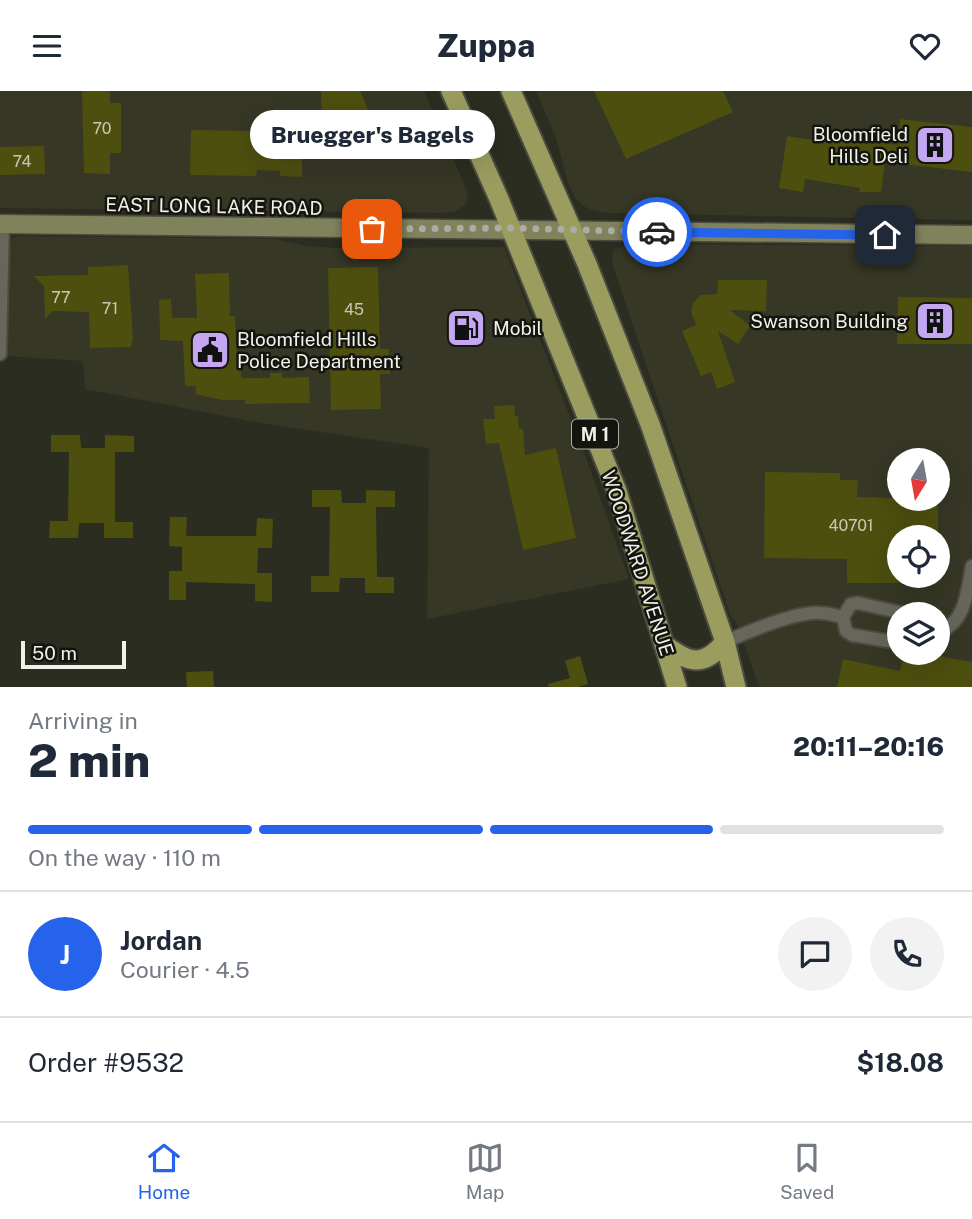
<!DOCTYPE html>
<html lang="en">
<head>
<meta charset="utf-8">
<style>
  :root { --surface:#fff; --page:#f2f2f3; --text:#1f2937; --muted:#747a83; --line:#e0e1e3; --accent:#2563eb }
  body { margin:0; font-family:"Public Sans",sans-serif; background:var(--page); color:var(--text); height:100vh; display:flex; flex-direction:column; font-size:26px; white-space:nowrap }
  * { box-sizing:border-box; margin:0 }
  p { font-size:23px; color:var(--muted) }
  .icon { flex:none; width:38px; height:38px; fill:none; stroke:currentColor; stroke-width:2; stroke-linecap:round; stroke-linejoin:round }
  .map { position:relative; height:596px; overflow:hidden }
  .panel { display:flex; flex-direction:column; background:var(--surface); flex:1 }
  .panel>* { flex:none }
  .needle { width:46px; rotate:191deg }
  .fabs { position:absolute; left:887px; top:357px; display:grid; gap:14px }
  .fabs a { display:grid; place-items:center; width:63px; height:63px; border-radius:50%; background:var(--surface); box-shadow:0 7px 28px #0002; font-size:35px }
  .scale { position:absolute; left:21px; bottom:18px; width:105px; box-sizing:border-box; padding-left:7px; border:4px solid #f0f1e9; border-top:0; font-size:19px; line-height:24px; white-space:nowrap; color:#f0f1e9; -webkit-text-stroke:5px #151510; paint-order:stroke }
  .pin { position:absolute; display:grid; place-items:center; width:60px; height:60px; color:#fff; margin:-30px; border-radius:14px; box-shadow:0 4px 10px #0006 }
  .courier { position:absolute; display:grid; place-items:center; width:70px; height:70px; margin:-35px; border:5px solid #2563eb; border-radius:50%; background:#fff; color:#222; box-shadow:0 2px 9px #0007 }
  .bubble { position:absolute; height:49px; border-radius:24px; background:var(--surface); box-shadow:0 7px 28px #0002; font-size:23px; font-weight:800; line-height:49px; text-align:center }
  .head em { font-style:normal; font-weight:800 }
  .head div { display:flex; flex-direction:column-reverse }
  .head { display:flex; align-items:center; justify-content:space-between; height:119px; padding:0 28px }
  h1 { font-size:46px; font-weight:800; line-height:52px }
  .bar { display:grid; grid-template-columns:repeat(4,1fr); gap:10px 7px; align-content:center; height:84px; padding:0 28px }
  .bar i { height:9px; border-radius:5px; background:var(--line) }
  .bar .on { background:var(--accent) }
  .bar p { grid-column:span 4 }
  .line { display:flex; align-items:center; gap:18px; padding:0 28px; border-top:2px solid var(--line) }
  .line div { flex:1 }
  .round { display:grid; place-items:center; flex:none; width:74px; height:74px; border-radius:37px; background:var(--page) }
  header { display:flex; justify-content:space-between; align-items:center; height:91px; padding:0 28px; background:var(--surface); font-size:32px; font-weight:800 }
  .menu { display:flex; justify-content:space-around; align-items:center; height:98px; border-top:2px solid var(--line); background:var(--surface); font-size:19px; color:var(--muted) }
  .menu a { display:grid; justify-items:center; gap:4px }
  .menu .on { color:var(--accent) }
  .map>svg:first-child { display:block }
  .built { fill:#363725; fill-rule:evenodd }
  .building { fill:#4d4f0f }
  .lines { fill:none; stroke-linecap:round; stroke-linejoin:round }
  .minor-casing { stroke:#4a4a40; stroke-width:16 }
  .secondary-casing { stroke:#4a4a40; stroke-width:21 }
  .primary-casing { stroke:#4a4a40; stroke-width:23 }
  .minor { stroke:#66675a; stroke-width:12 }
  .secondary { stroke:#80825c; stroke-width:18 }
  .primary { stroke:#9a9d5e; stroke-width:19 }
  .done { stroke:#abaca3; stroke-width:7; stroke-dasharray:0 12.6 }
  .route { stroke:#2563eb; stroke-width:9 }
  .labels { text-anchor:middle; dominant-baseline:central; stroke-width:5; stroke-linejoin:round; paint-order:stroke }
  .number-label { font-size:16px; fill:#c7c8b2 }
  .shield { fill:#151510; stroke:#aeafa8; stroke-width:2 }
  .shield-label { font-size:18px; font-weight:bold; fill:#f0f1e9 }
  .poi-label { font-size:19px; fill:#f0f1e9; stroke:#151510; text-anchor:end }
  .street-label { font-size:19px; fill:#f0f1e9; stroke:#151510 }
</style>
</head>
<body>
<header><svg class="icon" aria-label="menu" viewBox="0 0 24 24"><path d="M4 6h16M4 12h16M4 18h16"/></svg>Zuppa<svg class="icon" aria-label="heart" viewBox="0 0 24 24"><path d="M12 20l-8-8c-3-5 5-10 8-4 3-6 11-1 8 4z"/></svg></header>
<div class="map">
<svg width="972" height="596" viewBox="0 0 972 596">
  <rect width="100%" height="100%" fill="#2c2d21"/>
  <!-- built -->
  <path class="built" d="M0,0h424l43,100v12l-12,9 -13,1 -442,-5z
    M536,0h436v129l-365,-7 -12,-2 -10,-4 -9,-8 -7,-13 -14,-51z
    M18,145l257,3 31,7 32,2 166,-1 82,211 43,121 -202,40 2,-171 -162,-24 -182,-35 -2,-28 -77,-5 3,-105 3,-13z
    M631,153l341,2v441h-213l-23,-66 -5,-4 -118,-351 -1,-10 3,-7zM900,369h38v39h-38zM900,446h38v39h-38zM900,523h38v39h-38z"/>
  <!-- building -->
  <path class="building" d="M82,0h28v12h11v50h-11v21l-26,-1z
    M321,0h39l24,55 -2,6 -80,3v22l-22,-1v-5l-23,-1 -1,6 -66,-1 1,-45 131,2z
    M594,0h129l10,21 -107,47z
    M900,28l72,8v45l-87,-10 -4,30h-22l1,-4 -55,-9 -2,13 -24,-4 8,-52 44,7 2,-12 17,2 -1,5 49,7z
    M44,55l1,28 -45,1v-28z
    M128,174l5,73 -2,9 -41,1 -1,-36 -36,-1 -8,8 -1,-33 -10,-10 54,-1v-8z
    M378,176l2,82h9l1,25h-10l1,35 -50,1 -3,-142z
    M229,182l1,43h5l2,45h4v17h29v-5h12v5l27,-1 1,26 -65,1v-4h-22l-20,-4 -7,-2v-8h-11l-2,-45 -23,-1 -1,-40 12,-1 1,19h25l-2,-44z
    M718,189h49l-1,31 -36,-1 20,16 -12,18 -20,-13 17,51 -18,7 -6,-17 -10,4 -19,-45 14,-6 -5,-13 2,-9 8,-8 16,-1z
    M898,206l74,1v46h-75z
    M514,314l1,11h3l1,13h4l2,26 31,-7 20,90 -53,12 -24,-107 -13,1 -3,-25h12l-1,-13z
    M51,344h29l1,13h24v-13l29,1v16h-19v70h18v16h-29v-15h-25l-1,15h-29l1,-17h18l1,-69h-18z
    M765,381l75,1v7h18l-1,17 81,2v38h-38v46h-53v-24l-83,-1z
    M312,399h29l1,13h24v-13l29,1v16h-19l1,70h17v16h-29v-15h-25l-1,14h-28v-16h18l1,-69h-18z
    M170,426h17l-1,19h70l1,-18 16,1 -1,29h-14l-1,25h15v29l-17,-1v-17l-69,-2v18h-17v-29h13v-24l-13,-1z
    M923,562l49,9v25h-135l6,-28 57,12 3,-15 19,4z
    M580,565l8,28 -9,3h-30l-1,-3 22,-6 -5,-17z
    M213,580l1,16h-27l-1,-15z"/>
  <g class="lines">
    <!-- minor casing -->
    <g class="minor-casing">
      <path id="minor" d="M0,263l3,-130
        M938,541c28,-9 29,-41 34,-66
        M725,551c22,-10 72,-31 96,-29 7,0 15,3 22,4
        M900,552l-48,-8 -6,-4 -3,-14 8,-13 7,-1 49,11"/>
    </g>
    <!-- secondary casing -->
    <g class="secondary-casing">
      <path id="secondary" d="M0,133l972,11"/>
    </g>
    <!-- primary casing -->
    <g class="primary-casing">
      <path id="primary" d="M451,0l48,108 118,292 60,196
        M511,0l76,173 63,160 75,218 11,45
        M665,554c24,18 38,23 60,-3"/>
    </g>
    <!-- minor -->
    <use href="#minor" class="minor"/>
    <!-- secondary -->
    <use href="#secondary" class="secondary"/>
    <!-- primary -->
    <use href="#primary" class="primary"/>
  </g>
  <g class="lines">
    <!-- done -->
    <path class="done" d="M372,138l139,-1 146,4"/>
    <!-- route -->
    <path class="route" d="M657,141l228,3"/>
  </g>
  <!-- icons -->
  <defs>
    <g id="building-square" transform="scale(2.0125)"><rect x="-9" y="-9" width="18" height="18" rx="4" fill="#c5a7f1" stroke="#151510"/><path d="M-4-6H4V6H1V3H-1V6H-4ZM-2.5-4.3h1.7v1.8h-1.7ZM.8-4.3h1.7v1.8H.8ZM-2.5-1h1.7V.8h-1.7ZM.8-1h1.7V.8H.8Z" fill="#111"/></g>
    <g id="fuel-square" transform="scale(2.0125)"><rect x="-9" y="-9" width="18" height="18" rx="4" fill="#c5a7f1" stroke="#151510"/><path d="M-5.5-6h7V0h2V4h1.3V-2.5L3-4.5l.8-.8L6-3V5H2.5V1h-1V6h-7ZM-4.2-4.7v3.2H.2V-4.7Z" fill="#111"/></g>
    <g id="civic-square" transform="scale(2.0125)"><rect x="-9" y="-9" width="18" height="18" rx="4" fill="#c5a7f1" stroke="#151510"/><path d="M-.6-6.5H3V-4.5H.6V-3L4-1V1h2V6H-6V1h2V-1L-.6-3ZM-1.2 2.5V6h2.4V2.5Z" fill="#111"/></g>
  </defs>
  <g fill-rule="evenodd">
    <use href="#building-square" x="935" y="54"/>
    <use href="#building-square" x="935" y="230"/>
    <use href="#fuel-square" x="466" y="237"/>
    <use href="#civic-square" x="210" y="259"/>
  </g>
  <g class="labels">
    <!-- number labels -->
    <g class="number-label">
      <text x="102" y="37">70</text>
      <text x="22" y="70">74</text>
      <text x="61" y="206">77</text>
      <text x="110" y="217">71</text>
      <text x="354" y="218">45</text>
      <text x="851" y="434">40701</text>
    </g>
    <!-- shield labels -->
    <rect class="shield" x="572" y="328.5" width="46" height="29" rx="5"/>
    <g class="shield-label">
      <text x="595" y="343">M 1</text>
    </g>
    <!-- poi labels -->
    <g class="poi-label">
      <text x="908" y="43">Bloomfield<tspan x="908" dy="22">Hills Deli</tspan></text>
      <text x="908" y="230">Swanson Building</text>
      <text x="493" y="237" text-anchor="start">Mobil</text>
      <text x="237" y="248" text-anchor="start">Bloomfield Hills<tspan x="237" dy="22">Police Department</tspan></text>
    </g>
    <!-- street labels -->
    <g class="street-label">
      <text transform="translate(214 115) rotate(1)">EAST LONG LAKE ROAD</text>
      <text transform="translate(638 472) rotate(72)">WOODWARD AVENUE</text>
    </g>
  </g>
</svg>
<div class="fabs">
<a><svg class="needle" viewBox="-14 -14 28 28"><path d="M0-13l5 13h-10z" fill="#e53935"/><path d="M0 13l5-13h-10z" fill="#747a83"/></svg></a>
<a><svg class="icon" aria-label="locate" viewBox="0 0 24 24"><circle cx="12" cy="12" r="6"/><path d="M12 2v4M12 18v4M2 12h4M18 12h4"/></svg></a>
<a><svg class="icon" aria-label="layers" viewBox="0 0 24 24"><path d="M12 4l9 5-9 5-9-5zM3 14l9 5 9-5"/></svg></a>
</div>
<div class="scale">50 m</div>
<div class="pin" style="left:372px;top:138px;background:#ea580c"><svg class="icon" aria-label="bag" viewBox="0 0 24 24"><path d="M5 8h14l-1 12H6zM9 8a3 3 0 0 1 6 0"/></svg></div>
<div class="pin" style="left:885px;top:144px;background:#1f2937"><svg class="icon" aria-label="home" viewBox="0 0 24 24"><path d="M3 11l9-7 9 7M6 9v11h12V9"/></svg></div>
<div class="courier" style="left:657px;top:141px"><svg class="icon" aria-label="car" viewBox="0 0 24 24"><path d="M5 17H2v-5l4-1 3-4h7l3 4 3 1v5h-3M9 17h6M6 11h13"/><circle cx="7" cy="17" r="2"/><circle cx="17" cy="17" r="2"/></svg></div>
<div class="bubble" style="left:250px;top:19px;width:245px">Bruegger's Bagels</div>
</div>
<section class="panel">
<div class="head"><div><h1>2 min</h1><p>Arriving in</p></div><em>20:11–20:16</em></div>
<div class="bar"><i class="on"></i><i class="on"></i><i class="on"></i><i></i><p>On the way · 110 m</p></div>
<div class="line" style="height:126px"><b class="round" style="background:var(--accent);color:#fff">J</b><div><b>Jordan</b><p>Courier · 4.5</p></div><a class="round"><svg class="icon" aria-label="chat" viewBox="0 0 24 24"><path d="M4 5h16v11H9l-5 4z"/></svg></a><a class="round"><svg class="icon" aria-label="phone" viewBox="0 0 24 24"><path d="M5 4h4l2 5-3 2q2 4 5 5l2-3 5 2v4C11 20 4 13 5 4z"/></svg></a></div>
<div class="line" style="height:91px"><div>Order #9532</div><b>$18.08</b></div>
</section>
<nav class="menu">
<a class="on"><svg class="icon" aria-label="home" viewBox="0 0 24 24"><path d="M3 11l9-7 9 7M6 9v11h12V9"/></svg>Home</a>
<a><svg class="icon" aria-label="map" viewBox="0 0 24 24"><path d="M3 6l6-2 6 2 6-2v14l-6 2-6-2-6 2zM9 4v14M15 6v14"/></svg>Map</a>
<a><svg class="icon" aria-label="saved" viewBox="0 0 24 24"><path d="M7 4h10v16l-5-4-5 4z"/></svg>Saved</a>
</nav>
</body>
</html>
